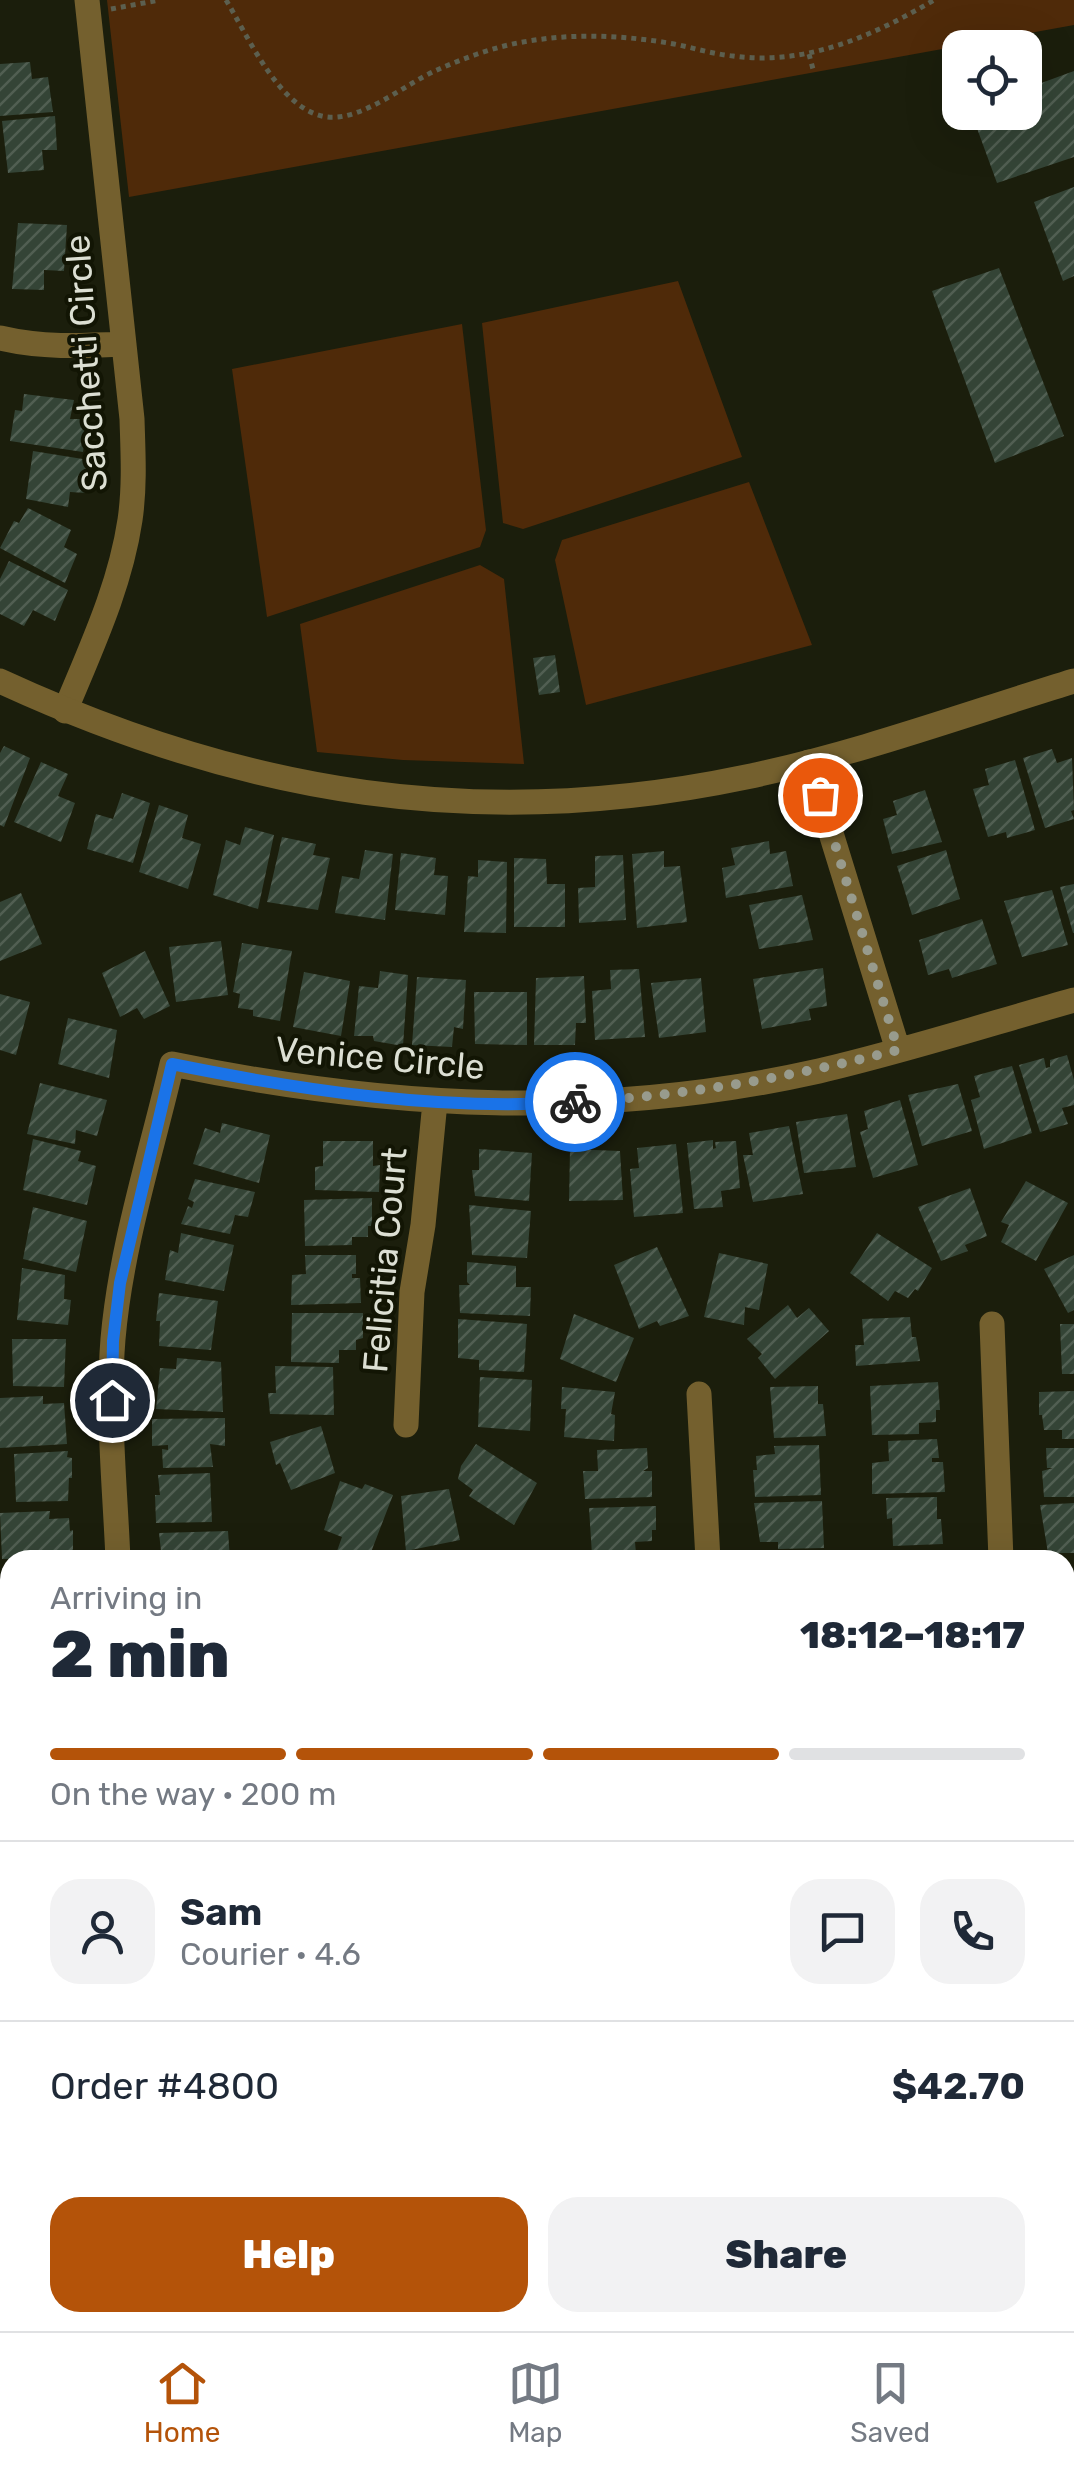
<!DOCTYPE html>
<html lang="en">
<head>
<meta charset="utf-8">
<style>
  :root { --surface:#fff; --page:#f2f2f3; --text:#1f2937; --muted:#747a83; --line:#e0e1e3; --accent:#b45309 }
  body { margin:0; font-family:Rubik,sans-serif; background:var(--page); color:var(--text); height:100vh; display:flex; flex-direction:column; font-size:38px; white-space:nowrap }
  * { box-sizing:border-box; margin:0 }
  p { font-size:32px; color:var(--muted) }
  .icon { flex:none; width:55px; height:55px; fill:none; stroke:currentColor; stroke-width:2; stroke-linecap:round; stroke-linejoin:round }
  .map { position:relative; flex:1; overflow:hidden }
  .panel { position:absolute; left:0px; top:1550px; width:1075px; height:782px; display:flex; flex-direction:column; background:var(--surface); border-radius:30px 30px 0 0; box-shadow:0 10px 40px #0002 }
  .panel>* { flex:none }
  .controls { position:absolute; left:942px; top:30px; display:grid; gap:20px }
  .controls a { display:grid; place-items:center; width:100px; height:100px; border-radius:20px; background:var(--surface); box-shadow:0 10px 40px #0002; font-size:50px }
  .pin { position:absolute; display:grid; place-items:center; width:85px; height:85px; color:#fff; margin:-42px; border:5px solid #fff; border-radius:50%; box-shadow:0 2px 10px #0007 }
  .courier { position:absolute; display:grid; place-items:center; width:100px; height:100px; margin:-50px; border:8px solid #1a73e8; border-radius:50%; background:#fff; color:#222; box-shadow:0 2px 12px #0007 }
  .headline em { font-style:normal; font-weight:800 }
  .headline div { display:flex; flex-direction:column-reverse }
  .headline { display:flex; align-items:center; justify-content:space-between; height:170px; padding:0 50px }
  h1 { font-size:65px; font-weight:800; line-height:75px }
  .bar { display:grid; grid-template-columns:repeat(4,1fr); gap:15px 10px; align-content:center; height:120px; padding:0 50px }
  .bar i { height:12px; border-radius:8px; background:var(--line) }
  .bar .active { background:var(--accent) }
  .bar p { grid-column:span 4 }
  .line { display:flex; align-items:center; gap:25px; padding:0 50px; border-top:2px solid var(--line) }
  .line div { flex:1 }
  .round { display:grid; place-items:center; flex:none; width:105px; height:105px; border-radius:30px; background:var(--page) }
  .primary-button { display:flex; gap:20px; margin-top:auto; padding:20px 50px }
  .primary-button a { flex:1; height:115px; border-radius:30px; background:var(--accent); color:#fff; font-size:40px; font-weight:800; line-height:115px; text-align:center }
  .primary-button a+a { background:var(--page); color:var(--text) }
  .tabs { display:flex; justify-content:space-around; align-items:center; height:140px; border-top:2px solid var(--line); background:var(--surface); font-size:28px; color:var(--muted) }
  .tabs a { display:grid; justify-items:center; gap:5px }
  .tabs .active { color:var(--accent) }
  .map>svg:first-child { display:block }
  .park { fill:#4f2a09 }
  .building { fill:url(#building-hatch) }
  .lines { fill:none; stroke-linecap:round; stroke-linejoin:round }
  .path { stroke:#5c5f4f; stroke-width:5; stroke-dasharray:5 5; stroke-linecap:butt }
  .minor { stroke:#74602e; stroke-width:25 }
  .tertiary { stroke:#74602e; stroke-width:25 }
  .done { stroke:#989b8d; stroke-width:10; stroke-dasharray:0 18 }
  .route { stroke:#1a73e8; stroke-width:12 }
  .labels { text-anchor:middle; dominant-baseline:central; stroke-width:8; stroke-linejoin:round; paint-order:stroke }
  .street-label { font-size:35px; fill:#dcdfd3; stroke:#121504 }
</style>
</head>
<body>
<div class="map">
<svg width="1074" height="2331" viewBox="0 0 1074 2331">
  <defs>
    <pattern id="building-hatch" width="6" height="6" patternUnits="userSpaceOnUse" patternTransform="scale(2.5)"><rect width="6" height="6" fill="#344436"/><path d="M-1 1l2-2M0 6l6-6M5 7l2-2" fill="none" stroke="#515f52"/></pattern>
  </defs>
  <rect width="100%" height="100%" fill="#1b1e0c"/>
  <!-- park -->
  <path class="park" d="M107,0h967v25l-945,172z
    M678,281l64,176 -219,72 -20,-6 -21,-200z
    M462,324l24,206 -6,17 -213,70 -35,-248z
    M749,482l63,163 -226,60 -31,-145 7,-20z
    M480,565l24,14 20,185 -121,-4 -86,-8 -17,-128z"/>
  <!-- building -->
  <path class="building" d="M30,62l2,17 16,-2 5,35 -53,4v-52z
    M1074,71v86l-77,26 -26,-71h54v-23z
    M55,116l2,34h-15l2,20 -36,3 -6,-52z
    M1074,187v89l-11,5 -29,-79z
    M18,223l49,2 -3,46 -20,-1v20l-32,-1z
    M999,268l65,168 -69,27 -63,-172z
    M24,394l50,6 -4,19h17l-4,33 -73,-11 5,-31 7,1z
    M33,451l56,9 -3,33 -16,-1 -2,15 -42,-8z
    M28,508l43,22 -7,17 13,7 -12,29 -65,-35 14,-27 5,2z
    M9,561l59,29 -13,31 -22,-11 -9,16 -24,-12v-35z
    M555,655l5,37 -21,3 -6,-37z
    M4,746l26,12 -26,69 -4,-2v-72z
    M1052,749l5,14 15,-5 2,52 -3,1 3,8 -29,9 -22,-70z
    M1015,760l20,70 -28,8 -1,-6 -18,5 -15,-48 16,-4 -4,-16z
    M41,762l27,12 -10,22 17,7 -14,39 -47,-20z
    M925,790l17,52 -50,12 -9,-35 14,-4 -4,-14z
    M122,793l28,10 -17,60 -46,-14 9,-35 17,5z
    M159,805l29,10 -6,23 19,6 -13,45 -49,-17z
    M245,827l29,8 -16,74 -45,-14 13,-55 14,5z
    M282,837l34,7 -3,11 17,3 -12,52 -51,-8z
    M769,841l1,13 16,-3 7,35 -67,12 -4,-30 13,-3 -4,-17z
    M365,850l28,4 -8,66 -50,-7 7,-37 17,3z
    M946,850l14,49 -48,16 -15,-49z
    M664,851v16l16,-1 7,56 -50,6 -5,-74z
    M401,853l35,5 -2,17 14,1 -3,39 -50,-5z
    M623,855l3,65 -47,3 -1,-35 17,-1v-31z
    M514,858l32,1 1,25h18v43h-51z
    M478,860l29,2 -1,71 -42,-1 4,-56 10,1z
    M1074,884v49h-1l-13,-46z
    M1052,890l16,55 -46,12 -18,-56z
    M21,893l21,51 -42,17v-59z
    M802,895l11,45 -54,9 -10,-44z
    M982,919l15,45 -45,14 -3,-9 -21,6 -9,-35z
    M221,941l7,54 -52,7 -7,-55z
    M242,943l50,8 -12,70 -27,-5v-6l-15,-2 2,-14 -7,-2z
    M145,951l25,55 -26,13 -7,-11 -17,9 -18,-44z
    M823,968l4,38 -18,3 2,11 -49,9 -9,-50z
    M639,969l6,68 -50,3 -3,-49 19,-2 -1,-19z
    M380,971l28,4 -5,71 -29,-5 -1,-5h-19l5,-50 19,2z
    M304,972l46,9 -9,55 -48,-9z
    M584,976l2,47h-10l-1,22h-41l2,-67z
    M417,977l49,3 -3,49 -9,-2 -2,20 -40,-2z
    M701,978l5,54 -47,6 -8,-55z
    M474,992h53v53l-52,-1z
    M0,994l30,8 -14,53 -16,-5z
    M68,1018l49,12 -8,48 -51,-14z
    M1067,1055l7,25v25l-12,3 6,16 -28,8 -21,-67 25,-7 2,10 4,-1v-7z
    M1012,1066l20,67 -48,16 -13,-49 9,-3 -6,-21z
    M40,1083l67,17 -10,36 -21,-6 -1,14 -48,-10z
    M958,1084l14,47 -50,15 -14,-51z
    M900,1100l18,65 -45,13 -13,-46 8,-3 -4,-18z
    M847,1114l9,53 -52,6 -8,-51z
    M222,1123l48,12 -11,48 -66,-19 12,-36 15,5z
    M789,1126l14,68 -50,8 -10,-47h10l-4,-22z
    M33,1139l48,12 -3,10 18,5 -9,39 -64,-15z
    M713,1140v9l3,-1 -1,-6 21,-1 4,47 -19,3 2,16 -29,2 -7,-66z
    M323,1141h50v25l7,-1 -1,27 -64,-2v-23l8,-1z
    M676,1144l7,69 -49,4 -4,-48 9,-1 -2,-20z
    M479,1149l53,4 -3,48 -54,-5 -3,-26h7z
    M570,1149l50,2 3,49 -54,1z
    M195,1179l60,13 -7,25 -13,-2 -5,19 -49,-10 7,-18 4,2 2,-6 -6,-3z
    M1026,1181l42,22 -32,58 -35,-19 8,-17 -8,-3z
    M970,1188l17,48 -22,9 3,6 -27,10 -23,-54z
    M372,1198v28h-4v11h-16v8l-47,1 -1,-46z
    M469,1205l62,6 -4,47 -55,-3z
    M33,1207l54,14 -11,51 -53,-13z
    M181,1233l53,12 -10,46 -59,-11 5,-30 8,3z
    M877,1233l55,35 -14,23 -3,-2 -7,9 -13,-7 -7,10 -38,-28z
    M657,1247l32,69 -29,10 -3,-5 -18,8 -25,-64z
    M719,1253l49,11 -9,46 -14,-3 -1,18 -40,-8z
    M305,1255h51v19h-4v4h8l1,25 -70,2 1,-30 14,-1z
    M1074,1255v55l-6,3 -24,-44z
    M467,1262l49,4v21h15l-1,29 -70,-3 -1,-28h11l-3,-3z
    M22,1268l43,7 -1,24 7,1 -3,25 -51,-5z
    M159,1293l59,8 -7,49 -52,-4 1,-25h-4z
    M788,1305l9,13 12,-10 20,23 -54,48 -17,-21 4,-4 -15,-15z
    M292,1313h71v25l-7,2v10h-17v13l-48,-1z
    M574,1314l60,24 -18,44 -56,-23z
    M910,1317l2,20h4l4,24 -64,5 -1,-21h9l-2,-26z
    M458,1319l69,5 -3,48 -45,-2v-10l-21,-2z
    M1060,1324h14v50h-12z
    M12,1339h54l-2,48 -51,-1z
    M177,1358l44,4 2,50 -67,-3 4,-41 16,1z
    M275,1366l58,1 1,48 -64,-1 -2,-21h8z
    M480,1377l52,3 -2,51 -52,-4z
    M938,1382l2,28h-4v12l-17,1v11l-47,1 -2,-49z
    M818,1386v18h5l3,32 -52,2 -4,-51z
    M562,1387l53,5 -4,22 4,1 -1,26 -50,-4 2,-28h-5z
    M1074,1391v48h-12v-9h-18l-2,-15h-3v-23z
    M43,1396v8l21,-1 3,41 -67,4v-50z
    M225,1418v28l-15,-2 3,23 -50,1 -1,-19 6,1v-5l-16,1v-27z
    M321,1426l14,47 -44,17 -11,-27 -4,2 -6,-23z
    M937,1439l2,19h-7v4h11l2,30 -73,2v-31l17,-2 -1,-20z
    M476,1444l61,39 -23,42 -45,-29 4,-6 -15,-11 3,-13z
    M819,1445l2,50 -66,2 -2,-27h4l-1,-14 19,-2 -1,-8z
    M647,1448l1,20 -5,3h9v26l-67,2 -2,-28h15l-1,-21z
    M1046,1448h28v49h-30l-2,-26 11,-3h-6z
    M68,1451l-1,6 5,1v20h-3l-1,23 -52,1 -2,-48z
    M210,1473l2,49 -56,1 -1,-28h5l-2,-20z
    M340,1481l22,8 3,-5 28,11 -25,65 -31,-9 5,-14 -18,-7z
    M449,1489l11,51 -54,11 -5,-55z
    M937,1497v22h4l2,25 -50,2 -1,-28 -5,1 -1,-21z
    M822,1501l2,47 -46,1v-7h-18l-6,-39z
    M1074,1503v50h-26l-8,-48z
    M656,1506v24h-4v11l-17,1 1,11 -44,2 -3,-47z
    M50,1511l-1,8 20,-1 1,13 3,-1v28l-71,1 -2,-46z
    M228,1531l2,29h-68l-3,-27z
    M925,1554v6h-44v-4z
    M3,1570h7v29h-5z
    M1074,1584v68h-4v-3h-5v-64z
    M1065,1759h9v53l-9,1z
    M10,1991v59h-10v-58z
    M1074,2022v309h-80v-9h71v-299z
    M0,2205h10v61h-10z
    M0,2273h10v49h26l1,9h-37z
    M219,2322h122v9h-122z
    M387,2322h68l16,9h-89z
    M868,2322h110v9h-109z"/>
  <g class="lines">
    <!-- path -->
    <path class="path" d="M226,0c22,36 54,111 101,117 35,4 78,-33 110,-47 27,-12 57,-23 86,-28 50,-9 101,-7 151,2 20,4 39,10 59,12 73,10 140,-20 201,-56
      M111,9l49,-9
      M809,54l5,19"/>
    <!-- minor -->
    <path class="minor" d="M0,338c42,10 81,8 124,6
      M65,711c26,-63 55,-124 65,-191 5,-34 3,-68 2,-101l-45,-419
      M809,762l89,288
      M992,1324l9,236
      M699,1394l9,166
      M406,1425l6,-133 11,-67 12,-123
      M118,1560c-3,-73 -11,-148 -5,-221 8,-93 38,-185 59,-275 218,45 428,56 647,7 86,-20 170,-47 255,-71
      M1065,1708l9,-1
      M1065,1895h9
      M0,1926h10
      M101,2322v9"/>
    <!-- tertiary -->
    <path class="tertiary" d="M0,681c245,113 480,152 746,96 111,-23 220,-63 328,-96"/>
  </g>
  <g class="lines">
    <!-- done -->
    <path class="done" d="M575,1102c110,-6 216,-25 323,-52l-78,-255"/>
    <!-- route -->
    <path class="route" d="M112,1400l1,-59 7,-58 52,-219c133,27 267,47 403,38"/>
  </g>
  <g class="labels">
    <!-- street labels -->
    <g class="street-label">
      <text transform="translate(86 363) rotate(-94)">Sacchetti Circle</text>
      <text transform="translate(380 1058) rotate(5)">Venice Circle</text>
      <text transform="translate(385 1260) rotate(-85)">Felicitia Court</text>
    </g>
  </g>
</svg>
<div class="controls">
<a><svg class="icon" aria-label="locate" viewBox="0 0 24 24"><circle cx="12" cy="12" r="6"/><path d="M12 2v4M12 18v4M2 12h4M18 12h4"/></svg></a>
</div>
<div class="pin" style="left:820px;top:795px;background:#ea580c"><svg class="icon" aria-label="bag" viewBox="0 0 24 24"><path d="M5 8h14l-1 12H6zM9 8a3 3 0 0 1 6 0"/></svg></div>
<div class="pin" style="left:112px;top:1400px;background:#1f2937"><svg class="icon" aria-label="home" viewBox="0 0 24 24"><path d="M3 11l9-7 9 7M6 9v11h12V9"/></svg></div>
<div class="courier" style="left:575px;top:1102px"><svg class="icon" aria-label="bike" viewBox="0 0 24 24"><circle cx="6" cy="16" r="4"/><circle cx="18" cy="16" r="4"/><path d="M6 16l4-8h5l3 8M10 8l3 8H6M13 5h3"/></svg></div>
<section class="panel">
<div class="headline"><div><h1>2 min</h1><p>Arriving in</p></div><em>18:12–18:17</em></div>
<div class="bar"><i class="active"></i><i class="active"></i><i class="active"></i><i></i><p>On the way · 200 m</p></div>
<div class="line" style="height:180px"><a class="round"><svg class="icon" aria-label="person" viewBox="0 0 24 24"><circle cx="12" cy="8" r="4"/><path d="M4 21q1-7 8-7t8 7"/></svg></a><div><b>Sam</b><p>Courier · 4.6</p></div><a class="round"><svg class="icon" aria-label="chat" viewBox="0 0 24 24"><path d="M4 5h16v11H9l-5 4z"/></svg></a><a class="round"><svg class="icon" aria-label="phone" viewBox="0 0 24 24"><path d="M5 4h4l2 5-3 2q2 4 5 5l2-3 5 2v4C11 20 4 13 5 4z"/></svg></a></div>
<div class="line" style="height:130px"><div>Order #4800</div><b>$42.70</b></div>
<div class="primary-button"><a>Help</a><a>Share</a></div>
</section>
</div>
<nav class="tabs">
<a class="active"><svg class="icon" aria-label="home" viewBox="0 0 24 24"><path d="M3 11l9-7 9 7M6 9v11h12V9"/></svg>Home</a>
<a><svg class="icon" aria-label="map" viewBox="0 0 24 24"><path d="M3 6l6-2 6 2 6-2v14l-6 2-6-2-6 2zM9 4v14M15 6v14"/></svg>Map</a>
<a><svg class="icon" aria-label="saved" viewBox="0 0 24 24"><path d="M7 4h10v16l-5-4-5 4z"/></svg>Saved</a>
</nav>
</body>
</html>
